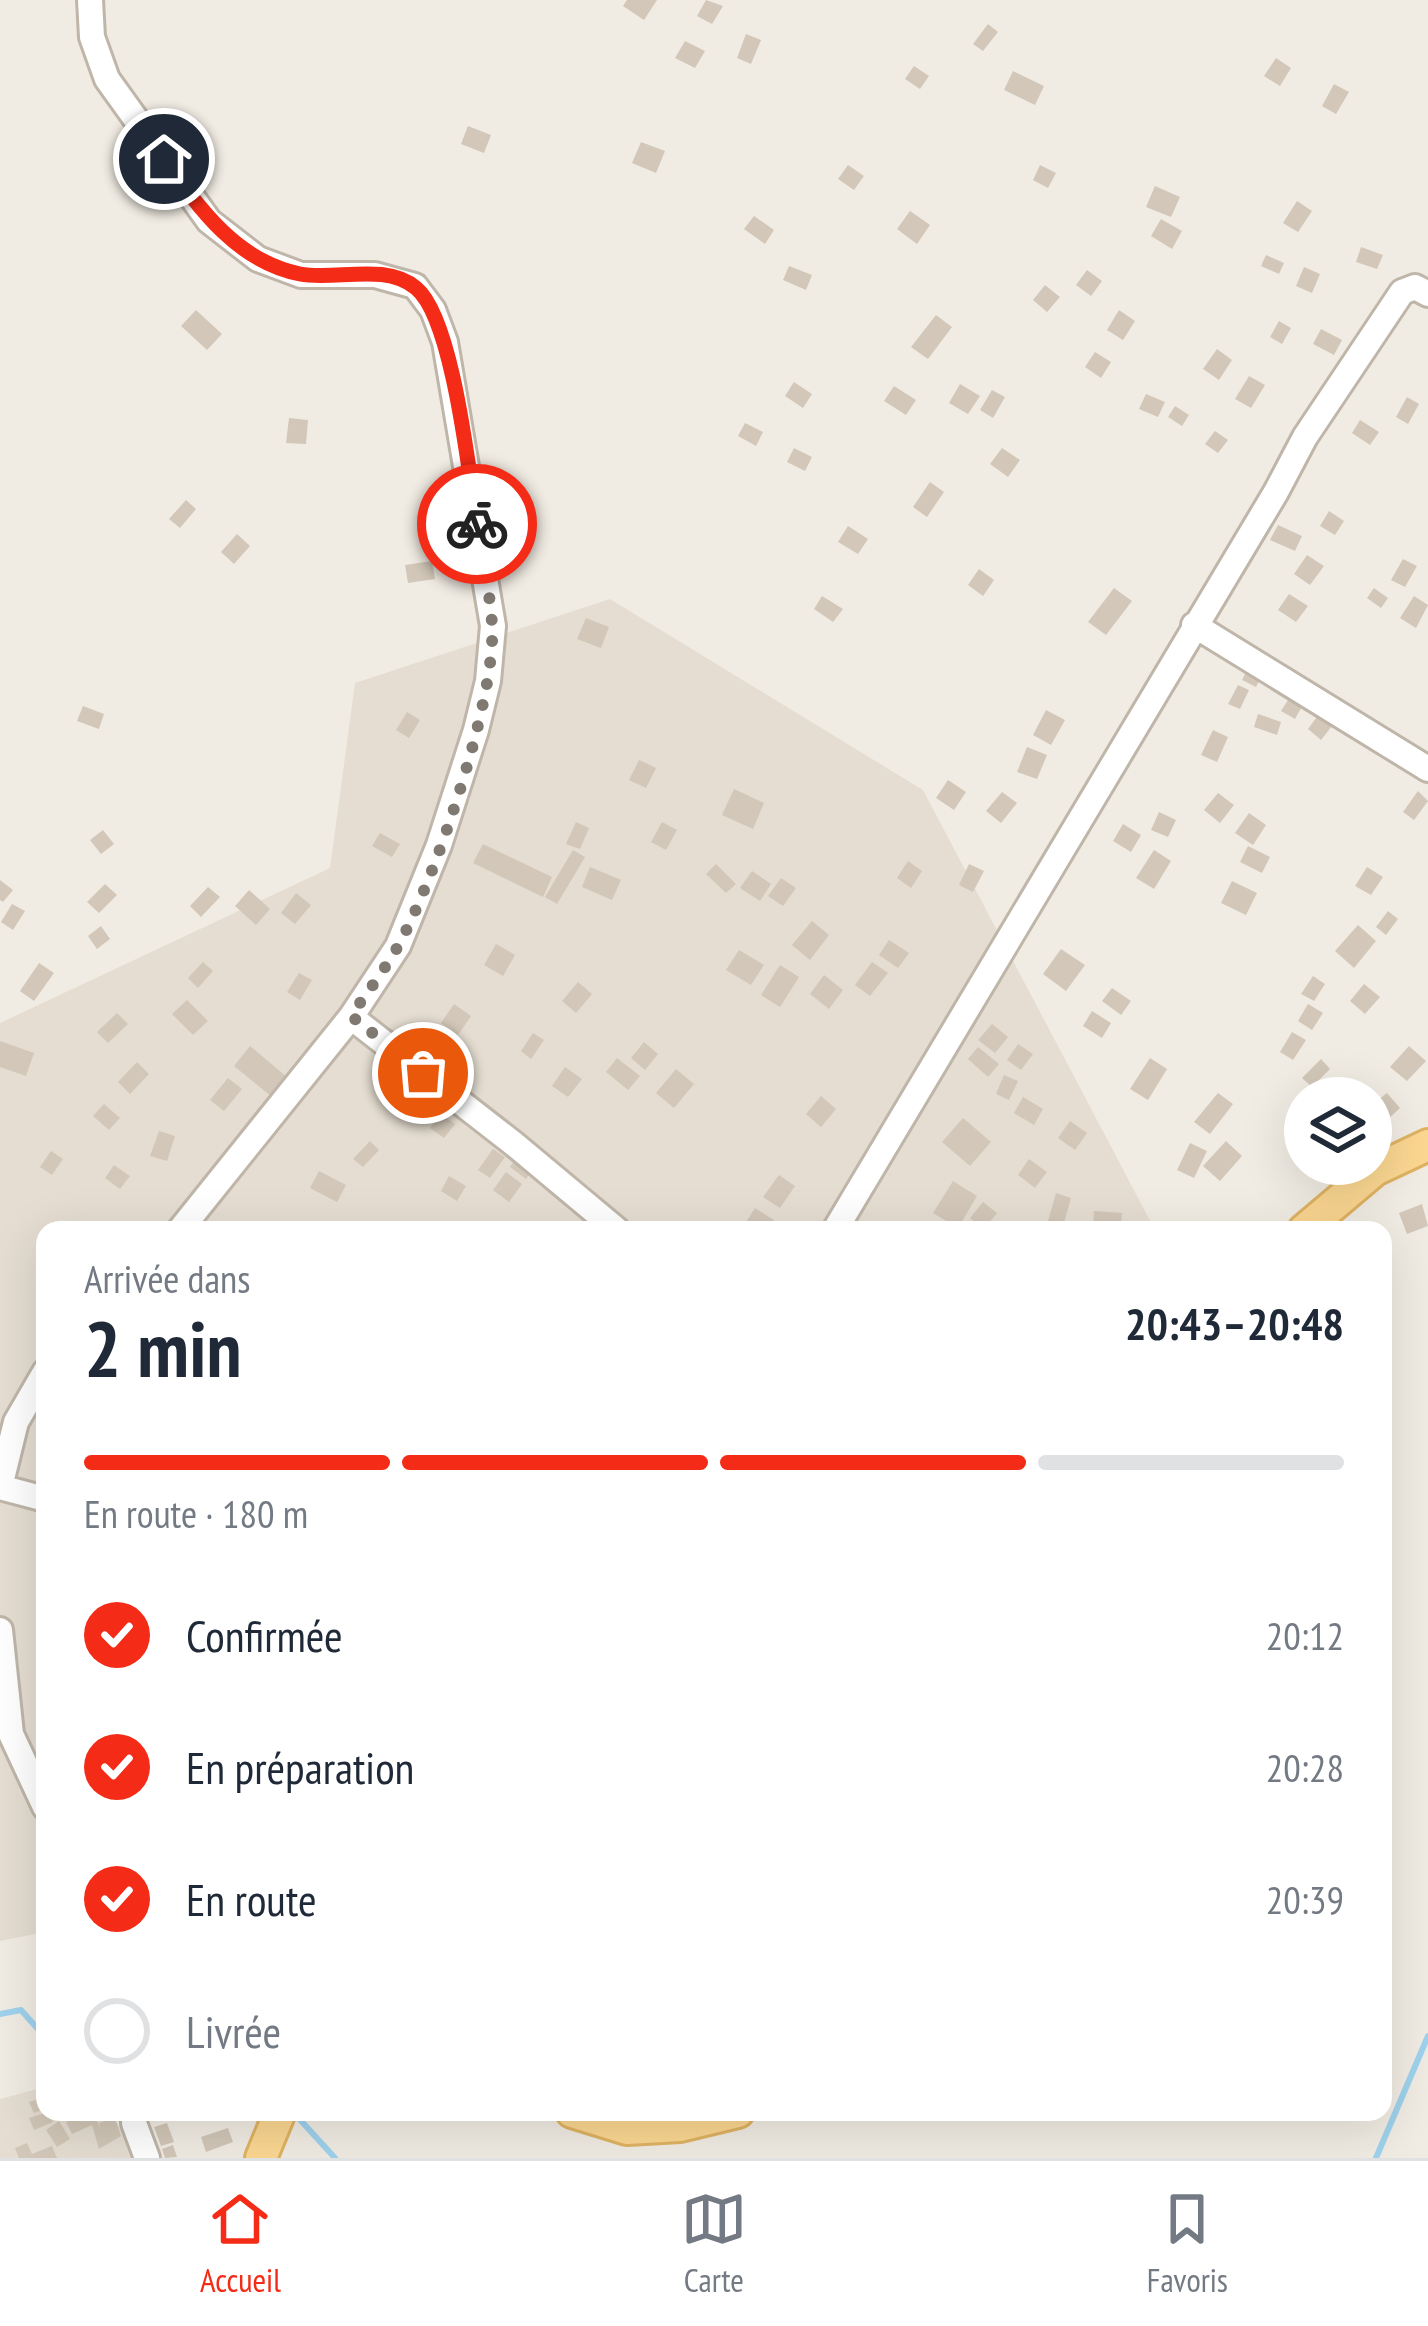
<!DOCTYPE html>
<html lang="fr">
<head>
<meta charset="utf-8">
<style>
  :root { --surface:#fff; --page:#f2f2f3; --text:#1f2937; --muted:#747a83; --line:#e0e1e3; --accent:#f42b16 }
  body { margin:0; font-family:"PT Sans Narrow",sans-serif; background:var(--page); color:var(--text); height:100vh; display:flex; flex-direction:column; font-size:45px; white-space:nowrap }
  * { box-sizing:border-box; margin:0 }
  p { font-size:39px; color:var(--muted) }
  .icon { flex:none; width:66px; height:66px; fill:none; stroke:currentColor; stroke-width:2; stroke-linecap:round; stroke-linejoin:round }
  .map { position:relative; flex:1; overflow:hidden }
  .drawer { position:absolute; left:36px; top:1221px; width:1356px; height:900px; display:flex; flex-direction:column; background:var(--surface); border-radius:24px; box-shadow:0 12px 48px #0002 }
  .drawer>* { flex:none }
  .fabs { position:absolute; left:1284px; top:1077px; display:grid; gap:24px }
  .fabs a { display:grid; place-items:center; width:108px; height:108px; border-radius:50%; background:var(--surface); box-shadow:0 12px 48px #0002; font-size:60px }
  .pin { position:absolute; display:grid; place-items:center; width:102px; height:102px; color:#fff; margin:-51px; border:6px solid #fff; border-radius:50%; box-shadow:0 3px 12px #0007 }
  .courier { position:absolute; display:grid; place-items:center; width:120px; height:120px; margin:-60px; border:9px solid #f42b16; border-radius:50%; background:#fff; color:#222; box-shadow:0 3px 15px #0007 }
  .headline em { font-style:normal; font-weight:700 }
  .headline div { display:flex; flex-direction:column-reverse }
  .headline { display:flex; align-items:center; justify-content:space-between; height:204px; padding:0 48px }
  h1 { font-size:78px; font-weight:700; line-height:90px }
  .bar { display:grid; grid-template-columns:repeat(4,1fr); gap:18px 12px; align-content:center; height:144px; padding:0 48px }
  .bar i { height:15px; border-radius:9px; background:var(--line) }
  .bar .selected { background:var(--accent) }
  .bar p { grid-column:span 4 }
  ol { padding:0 48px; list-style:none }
  li { display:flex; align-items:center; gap:36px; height:132px }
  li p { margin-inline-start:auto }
  li .icon { padding:12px; border-radius:50%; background:var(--accent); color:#fff; stroke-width:4 }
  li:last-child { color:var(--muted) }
  li i { width:66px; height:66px; border:6px solid var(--line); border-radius:50% }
  .tab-bar { display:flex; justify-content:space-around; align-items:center; height:168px; border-top:3px solid var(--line); background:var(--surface); font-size:33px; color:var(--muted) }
  .tab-bar a { display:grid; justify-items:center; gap:6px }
  .tab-bar .selected { color:var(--accent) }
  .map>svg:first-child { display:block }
  .residential { fill:#e5ddd1 }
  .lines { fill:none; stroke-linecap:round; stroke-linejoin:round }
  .stream { stroke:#9fd2ed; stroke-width:6 }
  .building { fill:#d2c7b8 }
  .minor-casing { stroke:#bfb6a9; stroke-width:30 }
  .major-casing { stroke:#e0b362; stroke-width:36 }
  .minor { stroke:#fff; stroke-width:24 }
  .major { stroke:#fbd791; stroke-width:30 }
  .done { stroke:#7f7971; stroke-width:12; stroke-dasharray:0 21.6 }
  .route { stroke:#f42b16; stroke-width:15 }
</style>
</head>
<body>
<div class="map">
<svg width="1428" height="2158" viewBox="0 0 1428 2158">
  <rect width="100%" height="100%" fill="#f1ece3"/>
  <!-- residential -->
  <path class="residential" d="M610,599l313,191 232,440h-1110v702l-45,9v-918l330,-155 25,-185z
    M45,2087v25h65l27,46h-137v-59z"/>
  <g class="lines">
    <!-- stream -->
    <path class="stream" d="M0,2014l21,-4 24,27
      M293,2112l42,46
      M1376,2158l52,-122"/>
  </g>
  <!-- building -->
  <path class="building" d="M627,0h30l-13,20 -21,-14z
    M706,0l17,6 -11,18 -15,-8z
    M988,24l10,8 -15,19 -10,-7z
    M746,34l15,6 -10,24 -14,-6z
    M685,41l20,10 -10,17 -20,-10z
    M1276,58l15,10 -11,18 -16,-10z
    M914,66l15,10 -9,13 -15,-10z
    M1013,71l31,15 -9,19 -31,-15z
    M1334,84l15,8 -13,22 -14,-8z
    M468,126l23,9 -7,18 -23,-9z
    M641,142l24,9 -9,22 -24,-10z
    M848,165l16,11 -10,14 -16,-11z
    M1040,165l16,8 -8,15 -15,-8z
    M1155,186l25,11 -9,20 -25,-10z
    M1297,201l15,10 -14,21 -15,-9z
    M910,211l20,14 -13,19 -20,-15z
    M754,216l20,14 -9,14 -21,-15z
    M1161,219l21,12 -10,18 -21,-13z
    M1361,247l22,8 -6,14 -21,-7z
    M1266,255l18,8 -5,11 -18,-8z
    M789,266l23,9 -6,15 -23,-10z
    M1304,267l16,7 -8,19 -16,-7z
    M1087,270l15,11 -11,15 -15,-11z
    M1045,285l15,12 -13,15 -14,-12z
    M196,310l26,24 -15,16 -26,-24z
    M1119,310l16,11 -12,19 -16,-10z
    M936,315l16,12 -24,32 -17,-12z
    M1279,321l12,7 -9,16 -12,-7z
    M1321,329l21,11 -8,15 -21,-11z
    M1217,349l15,11 -13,20 -16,-11z
    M1095,352l16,10 -10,16 -16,-11z
    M1249,376l16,9 -14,23 -16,-9z
    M794,382l18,12 -9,14 -18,-12z
    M960,384l20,12 -12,18 -19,-11z
    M894,386l22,14 -10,15 -22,-14z
    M992,390l13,7 -12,21 -13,-8z
    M1146,394l19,8 -7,15 -19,-8z
    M1407,397l12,7 -11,20 -12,-7z
    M1175,406l14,9 -7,11 -14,-9z
    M289,418l19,2 -2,24 -20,-1z
    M1360,420l19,12 -9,13 -18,-12z
    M745,423l18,9 -7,14 -18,-10z
    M1215,431l13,9 -10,13 -13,-9z
    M794,448l18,9 -7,14 -18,-9z
    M1002,448l18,12 -12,17 -18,-13z
    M930,482l14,10 -17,25 -14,-10z
    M186,500l10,9 -16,19 -11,-9z
    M1329,511l15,10 -9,14 -15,-9z
    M1278,525l24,11 -7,15 -25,-11z
    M848,526l20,13 -10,15 -20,-12z
    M237,534l13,12 -16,18 -13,-12z
    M1307,555l17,11 -14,19 -16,-11z
    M1403,559l14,7 -12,21 -14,-7z
    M432,561l3,18 -27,4 -3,-18z
    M979,569l15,11 -11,16 -15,-11z
    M1114,588l18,13 -26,34 -18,-13z
    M1374,588l14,10 -7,10 -14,-10z
    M1289,594l19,12 -12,16 -18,-12z
    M822,596l21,13 -10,13 -19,-13z
    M1414,596l14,9 -12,23 -16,-10z
    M586,618l23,9 -8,21 -24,-9z
    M1250,664l14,7 -8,16 -14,-7z
    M1238,685l11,5 -9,19 -12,-5z
    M1292,694l13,7 -10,18 -14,-8z
    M83,706l21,8 -5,15 -22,-8z
    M1046,710l19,10 -14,25 -18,-10z
    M1322,710l14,11 -15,19 -13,-11z
    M407,712l13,8 -11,18 -13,-8z
    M1258,714l23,8 -4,13 -23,-8z
    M1213,730l15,7 -11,25 -16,-7z
    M1027,747l20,8 -10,24 -20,-7z
    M639,760l17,8 -10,20 -17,-8z
    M948,780l18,12 -12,18 -18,-12z
    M734,789l30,14 -11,26 -31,-14z
    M1418,791l10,10 -14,19 -11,-8z
    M1002,792l15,11 -16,20 -15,-12z
    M1218,793l16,12 -14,18 -16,-13z
    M1159,812l17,8 -8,17 -17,-7z
    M1249,813l17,12 -13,20 -18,-12z
    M576,822l13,6 -9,21 -14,-5z
    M662,822l15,8 -11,20 -15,-8z
    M1123,824l18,11 -10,17 -18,-11z
    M103,830l11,14 -13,10 -11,-14z
    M380,833l20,11 -8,13 -20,-11z
    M483,844l69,33 -9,20 -70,-34z
    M1248,846l22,11 -8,16 -22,-11z
    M573,850l12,7 -28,47 -12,-7z
    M1154,850l17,11 -17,28 -18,-11z
    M908,861l14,10 -11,17 -14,-10z
    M716,864l20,20 -10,9 -20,-19z
    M969,864l15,7 -11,21 -14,-7z
    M590,867l31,13 -9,20 -30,-13z
    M1367,867l16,10 -12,18 -16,-9z
    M752,871l19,13 -11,17 -20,-13z
    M781,878l15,10 -13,18 -15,-10z
    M0,880l13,10 -10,12 -3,-2z
    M1232,881l25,12 -11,22 -25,-12z
    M105,884l12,11 -18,18 -12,-11z
    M208,887l12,10 -19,20 -11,-11z
    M249,890l21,19 -14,16 -21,-19z
    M296,893l15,12 -16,19 -14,-11z
    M12,904l13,7 -12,19 -12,-8z
    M1388,911l10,8 -12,16 -10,-8z
    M812,921l17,14 -19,25 -18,-15z
    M1358,925l18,16 -22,27 -19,-17z
    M101,926l9,13 -13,10 -9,-13z
    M889,940l20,13 -11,15 -19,-13z
    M496,944l19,11 -12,21 -19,-11z
    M1061,949l24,16 -19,26 -23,-17z
    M739,950l25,15 -13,20 -25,-15z
    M203,962l10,9 -15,17 -10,-10z
    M872,962l16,11 -18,23 -15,-11z
    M39,963l15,10 -20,28 -14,-10z
    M780,965l19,12 -19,30 -19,-12z
    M299,973l13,7 -12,20 -13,-8z
    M824,975l19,15 -14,19 -19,-15z
    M1313,976l12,8 -11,17 -13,-7z
    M578,982l14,12 -16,19 -14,-12z
    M1364,984l16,13 -15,17 -15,-13z
    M1112,988l19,13 -10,14 -19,-14z
    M187,1000l21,21 -15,14 -21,-21z
    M454,1004l17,12 -13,19 -17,-12z
    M1308,1004l15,9 -11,17 -14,-9z
    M1092,1011l19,12 -9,15 -19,-12z
    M117,1013l11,11 -20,19 -11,-11z
    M992,1024l16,13 -13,16 -17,-13z
    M1292,1032l14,8 -13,20 -13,-8z
    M533,1033l11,7 -13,19 -10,-8z
    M0,1041l34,12 -8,23 -26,-9z
    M644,1042l14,12 -13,16 -14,-12z
    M1018,1044l15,10 -12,16 -14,-10z
    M250,1046l38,32 -16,19 -38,-31z
    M1409,1046l17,15 -19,20 -17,-14z
    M978,1047l21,17 -11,13 -20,-18z
    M617,1058l23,18 -12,14 -22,-18z
    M1150,1058l17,11 -19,31 -18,-11z
    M1321,1059l9,10 -18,18 -10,-9z
    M137,1062l12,12 -19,20 -12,-12z
    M565,1067l17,12 -14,18 -16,-11z
    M676,1069l18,15 -20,24 -18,-15z
    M1004,1075l14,6 -9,19 -13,-6z
    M228,1078l14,11 -18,22 -14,-11z
    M1218,1093l15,11 -23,30 -16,-12z
    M1387,1093l13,15 -13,12 -14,-16z
    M821,1096l15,13 -15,18 -15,-13z
    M1023,1097l20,12 -9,16 -20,-12z
    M104,1104l16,14 -11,12 -16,-14z
    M441,1114l14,10 -11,14 -14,-10z
    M963,1118l28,24 -21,24 -28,-24z
    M1070,1121l17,12 -12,17 -17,-12z
    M159,1131l16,5 -8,25 -17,-5z
    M370,1141l9,9 -16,17 -10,-8z
    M1226,1141l16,15 -22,25 -17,-15z
    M1190,1143l17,8 -13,27 -17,-8z
    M493,1149l12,8 -15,21 -12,-8z
    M51,1151l12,8 -11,16 -12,-8z
    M519,1154l16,12 -9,13 -16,-12z
    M1029,1159l18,13 -12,16 -17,-13z
    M114,1165l16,11 -10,13 -15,-11z
    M319,1171l27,14 -9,17 -27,-14z
    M506,1172l16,12 -13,18 -16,-12z
    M779,1175l16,11 -15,22 -17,-11z
    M449,1176l17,10 -9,15 -16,-10z
    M953,1181l24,15 -19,32 -25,-15z
    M1056,1193l15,5 -9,32 -16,-2z
    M983,1202l14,11 -13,16 -14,-11z
    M1422,1204l6,22 -21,8 -8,-21z
    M755,1208l19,12 -7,10h-26z
    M1094,1211l28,2 -2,17h-27z
    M41,2098l4,11 -11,4 -5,-11z
    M48,2112l5,10 -19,8 -5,-12z
    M88,2112h5l7,16 -1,-5 16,-5 6,18 -22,13 -7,-24 -20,9 -6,-12z
    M59,2121l11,18 -13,8 -11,-17z
    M167,2123l7,19 -13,4 -7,-19z
    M228,2128l5,14 -27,10 -5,-15z
    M27,2143l5,11 20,-8 5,12h-38l-4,-10z
    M173,2145l4,12 -12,1 -3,-9z"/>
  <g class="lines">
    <!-- minor casing -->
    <g class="minor-casing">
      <path id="minor" d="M90,0l2,37 15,42 102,142 49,38 43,16h74l40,11 18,24 12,32 48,284 -5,55 -12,49 -37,115 -41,101 -47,71 -171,213
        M1194,625l234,144
        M351,1017l163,127 103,86
        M835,1230l441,-738 29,-55 97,-145 13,-5 13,7
        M0,1487l16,-65 29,-50
        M0,1487l45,12
        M0,1630l11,104 34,73
        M134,2112v11l13,35"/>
    </g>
    <!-- major casing -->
    <g class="major-casing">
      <path id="major" d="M1304,1230l71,-60 53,-25
        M572,2112l55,17 53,-3 58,-14
        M261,2158l19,-46"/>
    </g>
    <!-- minor -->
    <use href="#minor" class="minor"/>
    <!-- major -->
    <use href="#major" class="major"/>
  </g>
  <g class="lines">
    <!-- done -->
    <path class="done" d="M423,1073l-72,-57c15,-22 32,-44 46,-68 37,-65 100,-251 95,-324 -2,-33 -10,-67 -15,-100"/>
    <!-- route -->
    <path class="route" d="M164,159c35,49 72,102 136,115 35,7 85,-12 116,14 37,30 53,186 61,236"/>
  </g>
</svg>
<div class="fabs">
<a><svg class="icon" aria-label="layers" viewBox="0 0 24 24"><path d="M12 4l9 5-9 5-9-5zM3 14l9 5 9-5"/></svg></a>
</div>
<div class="pin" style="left:423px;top:1073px;background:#ea580c"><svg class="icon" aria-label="bag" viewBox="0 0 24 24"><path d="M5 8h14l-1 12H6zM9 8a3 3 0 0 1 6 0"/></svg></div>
<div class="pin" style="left:164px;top:159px;background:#1f2937"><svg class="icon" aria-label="home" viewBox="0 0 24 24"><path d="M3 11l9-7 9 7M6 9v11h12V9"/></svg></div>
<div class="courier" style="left:477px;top:524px"><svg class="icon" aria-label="bike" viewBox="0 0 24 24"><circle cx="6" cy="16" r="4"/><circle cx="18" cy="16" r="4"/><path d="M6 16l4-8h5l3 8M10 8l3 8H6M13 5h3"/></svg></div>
<section class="drawer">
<div class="headline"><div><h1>2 min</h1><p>Arrivée dans</p></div><em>20:43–20:48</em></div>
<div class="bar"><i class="selected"></i><i class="selected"></i><i class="selected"></i><i></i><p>En route · 180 m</p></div>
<ol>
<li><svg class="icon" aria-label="check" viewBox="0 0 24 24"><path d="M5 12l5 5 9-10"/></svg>Confirmée<p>20:12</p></li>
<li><svg class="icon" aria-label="check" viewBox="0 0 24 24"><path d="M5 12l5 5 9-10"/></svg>En préparation<p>20:28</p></li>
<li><svg class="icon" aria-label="check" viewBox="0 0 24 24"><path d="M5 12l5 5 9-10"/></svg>En route<p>20:39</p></li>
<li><i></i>Livrée</li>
</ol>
</section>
</div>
<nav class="tab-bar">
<a class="selected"><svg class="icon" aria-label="home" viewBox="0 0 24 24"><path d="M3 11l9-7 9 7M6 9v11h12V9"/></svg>Accueil</a>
<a><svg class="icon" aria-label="map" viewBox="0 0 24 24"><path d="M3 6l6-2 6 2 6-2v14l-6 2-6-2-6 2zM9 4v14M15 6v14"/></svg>Carte</a>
<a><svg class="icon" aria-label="saved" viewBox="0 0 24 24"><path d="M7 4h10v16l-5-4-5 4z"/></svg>Favoris</a>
</nav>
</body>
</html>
